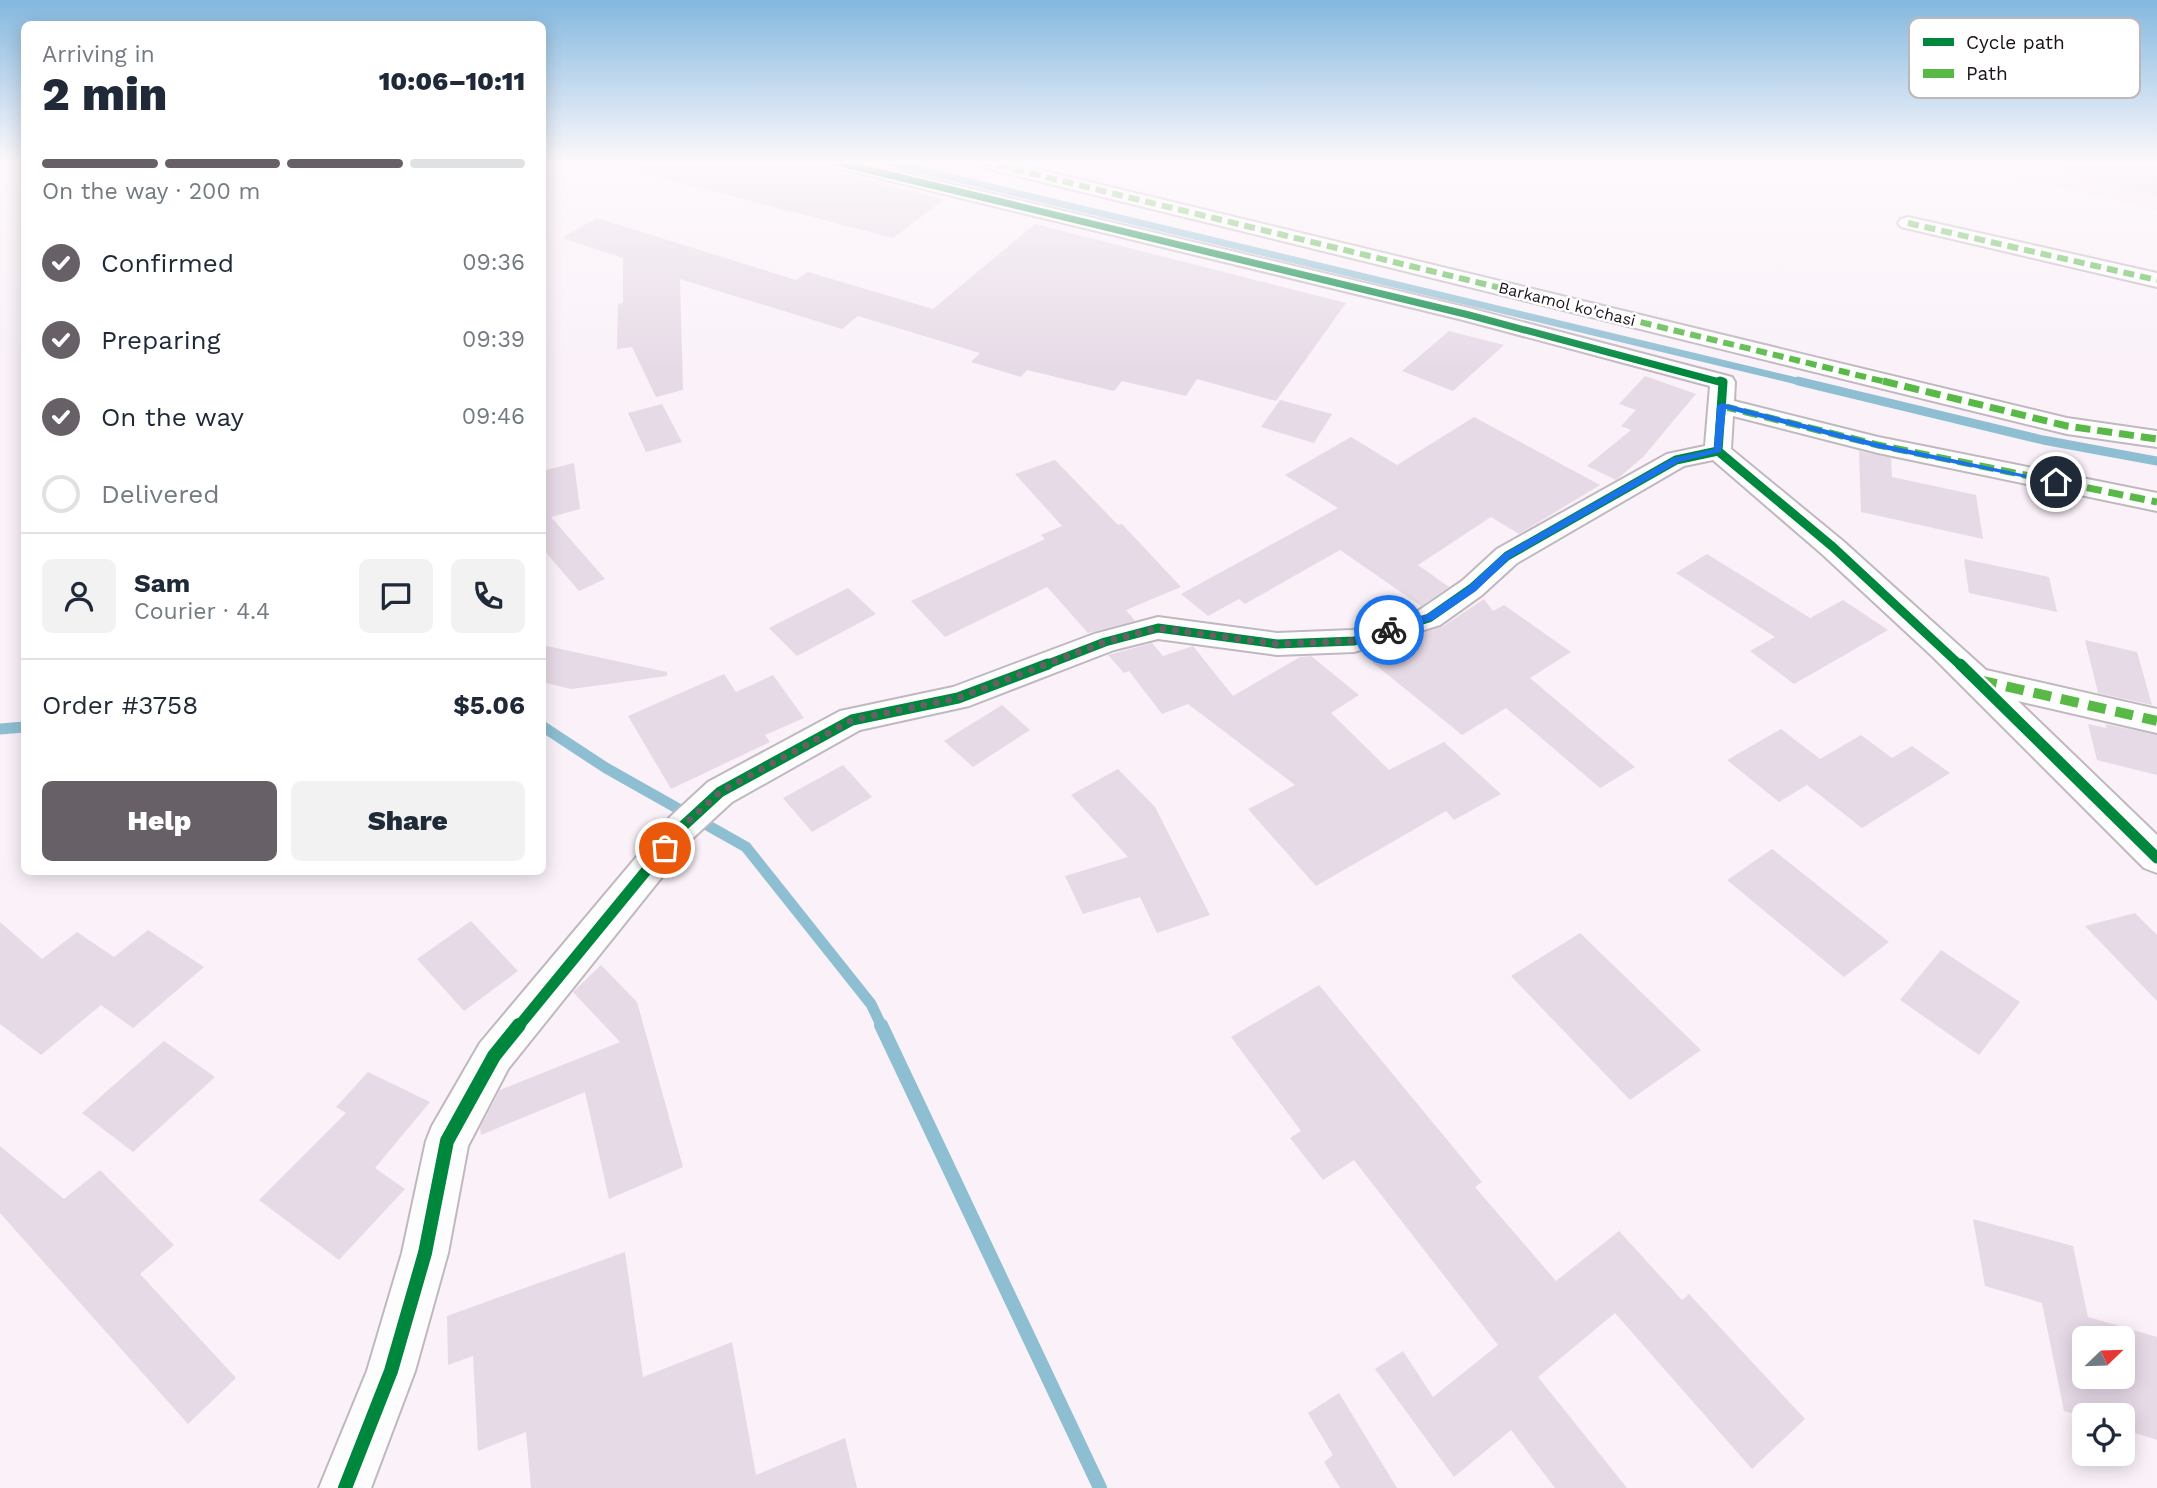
<!DOCTYPE html>
<html lang="en">
<head>
<meta charset="utf-8">
<style>
  :root { --surface:#fff; --page:#f2f2f3; --text:#1f2937; --muted:#747a83; --line:#e0e1e3; --accent:#686067 }
  body { margin:0; font-family:"Work Sans",sans-serif; background:var(--page); color:var(--text); height:100vh; display:flex; flex-direction:column; font-size:26px; white-space:nowrap }
  * { box-sizing:border-box; margin:0 }
  p { font-size:23px; color:var(--muted) }
  .icon { flex:none; width:38px; height:38px; fill:none; stroke:currentColor; stroke-width:2; stroke-linecap:round; stroke-linejoin:round }
  .map { position:relative; flex:1; overflow:hidden }
  .panel { position:absolute; left:21px; top:21px; width:525px; height:854px; display:flex; flex-direction:column; background:var(--surface); border-radius:10px; box-shadow:0 4px 18px #0003 }
  .panel>* { flex:none }
  .needle { width:46px; rotate:67deg }
  .tools { position:absolute; left:2072px; top:1326px; display:grid; gap:14px }
  .tools a { display:grid; place-items:center; width:63px; height:63px; border-radius:10px; background:var(--surface); box-shadow:0 4px 18px #0003; font-size:35px }
  .pin { position:absolute; display:grid; place-items:center; width:60px; height:60px; color:#fff; margin:-30px; border:4px solid #fff; border-radius:50%; box-shadow:0 2px 7px #0007 }
  .courier { position:absolute; display:grid; place-items:center; width:70px; height:70px; margin:-35px; border:5px solid #1a73e8; border-radius:50%; background:#fff; color:#222; box-shadow:0 2px 9px #0007 }
  .summary em { font-style:normal; font-weight:800 }
  .summary div { display:flex; flex-direction:column-reverse }
  .summary { display:flex; align-items:center; justify-content:space-between; height:119px; padding:0 21px }
  h1 { font-size:46px; font-weight:800; line-height:52px }
  .bar { display:grid; grid-template-columns:repeat(4,1fr); gap:10px 7px; align-content:center; height:84px; padding:0 21px }
  .bar i { height:9px; border-radius:5px; background:var(--line) }
  .bar .on { background:var(--accent) }
  .bar p { grid-column:span 4 }
  .line { display:flex; align-items:center; gap:18px; padding:0 21px; border-top:2px solid var(--line) }
  .line div { flex:1 }
  .round { display:grid; place-items:center; flex:none; width:74px; height:74px; border-radius:10px; background:var(--page) }
  ol { padding:0 21px; list-style:none }
  li { display:flex; align-items:center; gap:21px; height:77px }
  li p { margin-inline-start:auto }
  li .icon { padding:7px; border-radius:50%; background:var(--accent); color:#fff; stroke-width:4 }
  li:last-child { color:var(--muted) }
  li i { width:38px; height:38px; border:4px solid var(--line); border-radius:50% }
  .primary-button { display:flex; gap:14px; margin-top:auto; padding:14px 21px }
  .primary-button a { flex:1; height:80px; border-radius:10px; background:var(--accent); color:#fff; font-size:28px; font-weight:800; line-height:80px; text-align:center }
  .primary-button a+a { background:var(--page); color:var(--text) }
  .map>svg:first-child { display:block }
  .built { fill:#f8e5f6 }
  .lines { fill:none; stroke-linecap:round; stroke-linejoin:round }
  .stream-far3 { stroke:#8ebed2; stroke-width:7 }
  .stream-far2 { stroke:#8ebed2; stroke-width:9 }
  .stream-far1 { stroke:#8ebed2; stroke-width:11 }
  .stream { stroke:#8ebed2; stroke-width:14 }
  .building { fill:#e6dae6; fill-rule:evenodd }
  .minor-casing { stroke:#c0b8bf; stroke-width:4 }
  .minor { fill:#fefdfe; fill-rule:evenodd }
  .quiet-far2 { stroke:#58b947; stroke-width:6; stroke-dasharray:11 6; stroke-linecap:butt }
  .quiet-far1 { stroke:#58b947; stroke-width:7; stroke-dasharray:15 7; stroke-linecap:butt }
  .quiet { stroke:#58b947; stroke-width:10; stroke-dasharray:18 10; stroke-linecap:butt }
  .cycleway-far3-casing { stroke:#fff; stroke-width:10 }
  .cycleway-far2-casing { stroke:#fff; stroke-width:12 }
  .cycleway-far1-casing { stroke:#fff; stroke-width:16 }
  .cycleway-casing { stroke:#fff; stroke-width:18 }
  .cycleway-far3 { stroke:#00873e; stroke-width:7 }
  .cycleway-far2 { stroke:#00873e; stroke-width:9 }
  .cycleway-far1 { stroke:#00873e; stroke-width:11 }
  .cycleway { stroke:#00873e; stroke-width:14 }
  .route { fill:#1a73e8 }
  .done { stroke:#686067; stroke-width:7; stroke-dasharray:0 12.6 }
  .labels { text-anchor:middle; dominant-baseline:central; stroke-width:5; stroke-linejoin:round; paint-order:stroke }
  .far-street-label { font-size:16px; fill:#1a1219; stroke:#fff }
  .key { fill:#fff; stroke:#bab8ba; stroke-width:2 }
  .key-label { font-size:19px; fill:#1a1219 }
</style>
</head>
<body>
<div class="map">
<svg width="2157" height="1488" viewBox="0 0 2157 1488">
  <rect width="100%" height="100%" fill="#faf1f9"/>
  <!-- built -->
  <path class="built" d="M1946,161h211v49z"/>
  <g class="lines">
    <!-- stream-far3 -->
    <path class="stream-far3" d="M883,161l922,222"/>
    <!-- stream-far2 -->
    <path class="stream-far2" d="M1798,381l245,59 114,21"/>
    <!-- stream-far1 -->
    <path class="stream-far1" d="M542,726l64,42 140,79 125,157 11,23
      M0,729l24,-2"/>
    <!-- stream -->
    <path class="stream" d="M881,1025l219,463"/>
  </g>
  <!-- building -->
  <path class="building" d="M637,161h163l144,39 -51,38 -258,-67z
    M2065,161h92v34l-94,-23z
    M597,218l199,62 12,-8 125,37 102,-85 311,79 -70,98 -79,-22 -11,17 -64,-15 -8,10 -87,-21 -6,7 -50,-15 9,-9 -122,-37 -16,13 -162,-50 3,111 -27,7 -24,-50 -15,2 1,-45 5,-1v-45l-61,-20z
    M1449,331l55,14 -51,46 -51,-20z
    M1645,376l51,18 -53,63 -27,23 -29,-14 44,-36 -10,-4 15,-16 -17,-6z
    M1280,400l52,14 -18,29 -53,-16z
    M662,404l20,38 -36,10 -18,-39z
    M1474,417l126,68 -81,49 -28,-17 -73,48 31,22 -28,19 -81,-56 -95,54 -6,-5 -31,17 -27,-22 157,-86 -53,-33 66,-38 46,28z
    M1859,451l32,7 1,19 84,18 7,44 -122,-27z
    M1055,460l63,65 4,-1 59,63 -55,23 9,11 -47,12 -41,-46 -102,50 -34,-36 134,-62 -4,-4 21,-9 -47,-52z
    M574,463l6,46 -29,8 54,62 -26,12 -37,-43v-77z
    M1707,554l103,64 33,-18 45,30 -94,54 -44,-33 25,-14 -99,-64z
    M1964,559l85,18 8,35 -88,-19z
    M848,588l28,26 -79,42 -28,-28z
    M1484,599l9,12 11,-6 67,47 -41,26 105,89 -35,21 -94,-80 -44,27 -90,-73 53,-30 17,-5z
    M2085,640l52,12 15,53 -54,-12z
    M1152,643l11,13 30,-10 40,50 67,-39 11,-1 48,39 -28,18 58,57 55,-28 57,52 -47,26 -8,-9 -130,75 -68,-77 47,-24 -107,-81 -26,10 -33,-43 -5,2 -16,-18z
    M542,645l125,27v4l-96,13 -29,-7z
    M724,674l12,18 37,-17 31,43 -39,17 5,7 -99,47 -43,-73z
    M1002,705l28,25 -57,37 -29,-26z
    M2088,724l19,4 -2,-4 52,11v40l-60,-15z
    M1781,729l39,30 41,-24 31,23 20,-12 38,27 -88,55 -55,-43 -28,17 -52,-42z
    M843,765l29,32 -60,35 -29,-34z
    M1118,769l37,38 55,108 -53,18 -17,-36 -57,17 -18,-38 63,-19 -57,-62z
    M1772,849l117,93 -45,35 -117,-97z
    M2135,913l22,22v66l-72,-75z
    M471,921l47,50 -54,40 -47,-52z
    M0,922l42,37 35,-27 37,25 34,-27 56,37 -71,61 -32,-23 -60,50 -41,-31z
    M1580,933l121,117 -71,50 -119,-124z
    M1941,950l79,52 -41,53 -79,-55z
    M601,965l36,37 46,165 -74,32 -24,-107 -104,43 -1,-7 20,-38 120,-48 -47,-50z
    M1319,985l163,197 -7,5 81,94 63,-50 63,69 7,-6 116,125 -53,50 -137,-156 -77,64 89,111h-72l-44,-58 -57,47 -79,-108 28,-18 30,46 65,-52 -144,-185 -31,20 -33,-42 11,-7 -70,-94z
    M164,1041l51,36 -82,75 -51,-39z
    M368,1072l62,30 -55,66 30,21 -66,71 -80,-60 87,-87 -10,-6z
    M0,1146l64,53 36,-29 74,75 -34,29 96,104 -48,46 -188,-211z
    M1973,1219l100,27 15,71 69,20v103l-34,-11v-13l-39,1 -20,-6 -22,-108 -57,-17zM2084,1339h39v38h-39z
    M625,1252l18,125 89,-35 24,133 89,-37 12,50h-326l-5,-56 -48,19 -5,-95 -25,9 -1,-49z
    M1339,1393l58,95h-57l-16,-26 9,-7 -25,-42z"/>
  <g class="lines">
    <!-- minor casing -->
    <g class="minor-casing">
      <path id="minor" d="M823,161h32l614,147 263,69 3,5 -1,19 144,36 279,56v18l-279,-58 -145,-37 -2,33 112,92 143,129 171,39v24l-139,-32 139,134v38l-13,-5 -212,-212 -110,-102 -109,-94 -29,6 -167,97 -35,32 -42,30 -86,27 -77,3 -119,-16 -44,11 -145,56 -109,24 -128,72 -38,35 -186,232 -40,77 -20,107 -33,118 -44,117h-52l48,-117 35,-118 24,-112 6,-15 48,-83 190,-226 38,-35 132,-71 113,-24 141,-53 64,-17 119,16 76,-3 65,-19 44,-30 35,-32 170,-95 38,-8 5,-60 -247,-66 -638,-155z
        M970,161h33l1064,257 90,13v16l-90,-13 -1094,-269z
        M1908,217l249,56v14l-256,-60 -3,-4 3,-4z"/>
    </g>
    <!-- minor -->
    <use href="#minor" class="minor"/>
    <!-- quiet-far2 -->
    <path class="quiet-far2" d="M980,161l910,222
      M1908,223l249,57"/>
    <!-- quiet-far1 -->
    <path class="quiet-far1" d="M1883,381l184,45 90,13
      M1722,406l156,39 279,57"/>
    <!-- quiet -->
    <path class="quiet" d="M1979,680l178,41"/>
    <!-- cycleway-far3 casing -->
    <g class="cycleway-far3-casing">
      <path id="cycleway-far3" d="M832,161l637,154 254,68"/>
    </g>
    <!-- cycleway-far2 casing -->
    <g class="cycleway-far2-casing">
      <path id="cycleway-far2" d="M1720,381l3,1 -5,69 115,96 128,119
        M1043,666l62,-24 53,-14 119,16 77,-3 75,-23 43,-30 35,-32 169,-96 42,-9"/>
    </g>
    <!-- cycleway-far1 casing -->
    <g class="cycleway-far1-casing">
      <path id="cycleway-far1" d="M1960,664l197,194
        M518,1027l164,-200 38,-35 132,-72 106,-22 90,-34"/>
    </g>
    <!-- cycleway casing -->
    <g class="cycleway-casing">
      <path id="cycleway" d="M345,1488l46,-117 34,-118 22,-112 47,-85 25,-31"/>
    </g>
    <!-- cycleway-far3 -->
    <use href="#cycleway-far3" class="cycleway-far3"/>
    <!-- cycleway-far2 -->
    <use href="#cycleway-far2" class="cycleway-far2"/>
    <!-- cycleway-far1 -->
    <use href="#cycleway-far1" class="cycleway-far1"/>
    <!-- cycleway -->
    <use href="#cycleway" class="cycleway"/>
  </g>
  <!-- sky -->
  <linearGradient id="sky" x2="0" y2="1"><stop stop-color="#84b8df"/><stop offset="0.44" stop-color="#fdf9fc"/><stop offset="1" stop-color="#fdf9fc" stop-opacity="0"/></linearGradient>
  <rect width="2157" height="369" fill="url(#sky)"/>
  <!-- route -->
  <path class="route" d="M1722,403l156,40 182,39 -4,2 -178,-36 -152,-39 -5,43 -42,10 -169,96 -34,33 -43,29 -48,13v-5l41,-13 43,-29 34,-32 170,-96 41,-9 3,-43z"/>
  <g class="lines">
    <!-- done -->
    <path class="done" d="M665,848l17,-21 38,-35 132,-72 106,-22 147,-56 53,-14 119,16 77,-3 35,-11"/>
  </g>
  <g class="labels">
    <!-- far-street labels -->
    <g class="far-street-label">
      <text transform="translate(1567 304) rotate(14)">Barkamol ko'chasi</text>
    </g>
  </g>
  <!-- legend -->
  <rect x="1909" y="18" width="231" height="80" rx="10" class="key"/>
  <rect x="1923" y="38" width="31" height="8" fill="#00873e"/>
  <rect x="1923" y="69" width="31" height="9" fill="#58b947"/>
  <g class="key-label">
    <text x="1966" y="49">Cycle path</text>
    <text x="1966" y="80">Path</text>
  </g>
</svg>
<div class="tools">
<a><svg class="needle" viewBox="-14 -14 28 28"><path d="M0-13l5 13h-10z" fill="#e53935"/><path d="M0 13l5-13h-10z" fill="#747a83"/></svg></a>
<a><svg class="icon" aria-label="locate" viewBox="0 0 24 24"><circle cx="12" cy="12" r="6"/><path d="M12 2v4M12 18v4M2 12h4M18 12h4"/></svg></a>
</div>
<div class="pin" style="left:665px;top:848px;background:#ea580c"><svg class="icon" aria-label="bag" viewBox="0 0 24 24"><path d="M5 8h14l-1 12H6zM9 8a3 3 0 0 1 6 0"/></svg></div>
<div class="pin" style="left:2056px;top:482px;background:#1f2937"><svg class="icon" aria-label="home" viewBox="0 0 24 24"><path d="M3 11l9-7 9 7M6 9v11h12V9"/></svg></div>
<div class="courier" style="left:1389px;top:630px"><svg class="icon" aria-label="bike" viewBox="0 0 24 24"><circle cx="6" cy="16" r="4"/><circle cx="18" cy="16" r="4"/><path d="M6 16l4-8h5l3 8M10 8l3 8H6M13 5h3"/></svg></div>
<section class="panel">
<div class="summary"><div><h1>2 min</h1><p>Arriving in</p></div><em>10:06–10:11</em></div>
<div class="bar"><i class="on"></i><i class="on"></i><i class="on"></i><i></i><p>On the way · 200 m</p></div>
<ol>
<li><svg class="icon" aria-label="check" viewBox="0 0 24 24"><path d="M5 12l5 5 9-10"/></svg>Confirmed<p>09:36</p></li>
<li><svg class="icon" aria-label="check" viewBox="0 0 24 24"><path d="M5 12l5 5 9-10"/></svg>Preparing<p>09:39</p></li>
<li><svg class="icon" aria-label="check" viewBox="0 0 24 24"><path d="M5 12l5 5 9-10"/></svg>On the way<p>09:46</p></li>
<li><i></i>Delivered</li>
</ol>
<div class="line" style="height:126px"><a class="round"><svg class="icon" aria-label="person" viewBox="0 0 24 24"><circle cx="12" cy="8" r="4"/><path d="M4 21q1-7 8-7t8 7"/></svg></a><div><b>Sam</b><p>Courier · 4.4</p></div><a class="round"><svg class="icon" aria-label="chat" viewBox="0 0 24 24"><path d="M4 5h16v11H9l-5 4z"/></svg></a><a class="round"><svg class="icon" aria-label="phone" viewBox="0 0 24 24"><path d="M5 4h4l2 5-3 2q2 4 5 5l2-3 5 2v4C11 20 4 13 5 4z"/></svg></a></div>
<div class="line" style="height:91px"><div>Order #3758</div><b>$5.06</b></div>
<div class="primary-button"><a>Help</a><a>Share</a></div>
</section>
</div>
</body>
</html>
